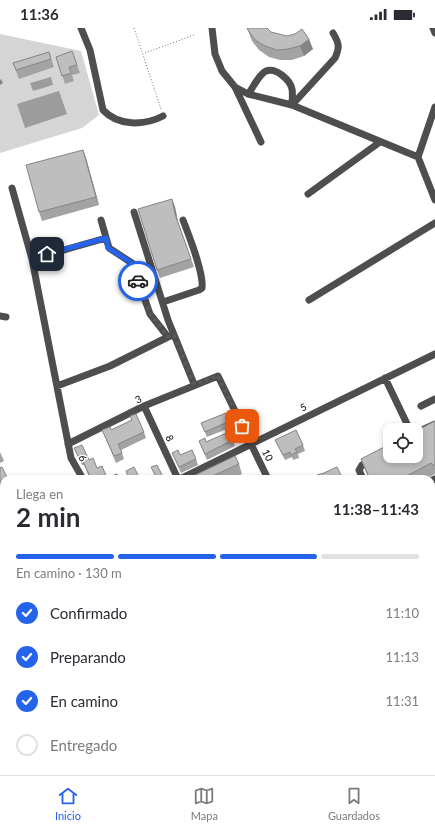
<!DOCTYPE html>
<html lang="es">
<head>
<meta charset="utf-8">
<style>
  :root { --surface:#fff; --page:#f2f2f3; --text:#2b2b33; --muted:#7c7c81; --line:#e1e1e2; --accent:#2563eb }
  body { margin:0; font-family:Lato,sans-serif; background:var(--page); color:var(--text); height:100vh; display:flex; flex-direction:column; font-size:15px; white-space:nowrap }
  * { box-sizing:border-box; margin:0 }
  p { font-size:13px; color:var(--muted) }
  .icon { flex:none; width:22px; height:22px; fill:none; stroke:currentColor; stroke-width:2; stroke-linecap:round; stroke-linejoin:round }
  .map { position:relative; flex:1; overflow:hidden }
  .sheet { position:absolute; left:0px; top:447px; width:435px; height:300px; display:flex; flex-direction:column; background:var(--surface); border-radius:12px 12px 0 0; box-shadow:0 2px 6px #0003 }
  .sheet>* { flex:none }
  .fabs { position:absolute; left:383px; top:395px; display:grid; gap:8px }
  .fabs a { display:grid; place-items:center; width:40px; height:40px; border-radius:8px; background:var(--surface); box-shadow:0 2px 6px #0003; font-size:20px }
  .pin { position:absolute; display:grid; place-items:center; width:34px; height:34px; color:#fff; margin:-17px; border-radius:8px; box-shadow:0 2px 6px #0006 }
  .courier { position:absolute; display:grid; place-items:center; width:40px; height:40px; margin:-20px; border:3px solid #2563eb; border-radius:50%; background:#fff; color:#222; box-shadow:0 1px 5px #0007 }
  .summary em { font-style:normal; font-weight:700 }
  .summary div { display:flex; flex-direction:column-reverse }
  .summary { display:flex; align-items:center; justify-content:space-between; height:68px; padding:0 16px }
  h1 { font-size:26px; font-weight:700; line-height:30px }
  .bar { display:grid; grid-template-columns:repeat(4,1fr); gap:6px 4px; align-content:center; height:48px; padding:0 16px }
  .bar i { height:5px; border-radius:3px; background:var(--line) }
  .bar .on { background:var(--accent) }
  .bar p { grid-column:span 4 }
  ol { padding:0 16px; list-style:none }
  li { display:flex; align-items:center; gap:12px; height:44px }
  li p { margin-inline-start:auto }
  li .icon { padding:4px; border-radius:50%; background:var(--accent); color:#fff; stroke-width:4 }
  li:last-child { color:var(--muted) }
  li i { width:22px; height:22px; border:2px solid var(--line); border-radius:50% }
  .status { display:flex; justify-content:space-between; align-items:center; height:28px; padding:0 20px; background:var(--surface); direction:ltr }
  .status svg { height:11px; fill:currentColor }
  .dock { display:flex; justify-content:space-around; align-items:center; height:56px; border-top:1px solid var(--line); background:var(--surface); font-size:11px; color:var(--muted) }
  .dock a { display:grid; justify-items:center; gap:2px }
  .dock .on { color:var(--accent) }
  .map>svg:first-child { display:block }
  .green { fill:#d5d5d5 }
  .water { fill:#9c9c9c }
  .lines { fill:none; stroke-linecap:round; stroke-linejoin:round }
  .path { stroke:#707070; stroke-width:1; stroke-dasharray:1 2; stroke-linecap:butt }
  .minor { stroke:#4e4e4e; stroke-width:7 }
  .wall { fill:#a3a3a3 }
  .shaded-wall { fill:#858585 }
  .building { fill:#bebebe; stroke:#858585 }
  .done { stroke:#595959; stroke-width:4; stroke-dasharray:0 7.2 }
  .route { stroke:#2563eb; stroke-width:5 }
  .labels { text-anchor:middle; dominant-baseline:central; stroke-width:3; stroke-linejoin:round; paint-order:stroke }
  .street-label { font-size:10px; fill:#000; stroke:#fff }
</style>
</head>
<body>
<div class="status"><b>11:36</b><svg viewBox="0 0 49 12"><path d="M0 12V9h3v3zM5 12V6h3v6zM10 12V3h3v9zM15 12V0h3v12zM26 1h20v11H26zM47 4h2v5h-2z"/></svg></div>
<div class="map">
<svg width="435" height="747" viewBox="0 0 435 747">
  <rect width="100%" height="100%" fill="#fff"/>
  <!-- green -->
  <path class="green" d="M0,6l81,17 18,64 -17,13 -82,25z"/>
  <!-- water -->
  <path class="water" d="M51,49l2,8 -20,6 -3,-8z
    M59,63l8,23 -42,14 -8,-24z"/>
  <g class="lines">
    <!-- path -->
    <path class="path" d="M134,0l27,81
      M145,25l49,-18
      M212,412l23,-11"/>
    <!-- minor -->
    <path class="minor" d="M81,0l9,22 13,60c15,16 41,16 60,6
      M212,0l3,26 7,17 13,16 13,7 44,11 126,52
      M433,0l2,5
      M235,59l26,55
      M248,66c5,-6 11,-20 18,-23 10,-4 24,9 26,18 1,5 0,11 0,16l43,-47c5,-11 4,-15 -2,-25
      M435,79l-17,50 17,43
      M12,160l20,71 39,199 12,21
      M308,166l72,-52
      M134,184l34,108 26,64
      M101,192l8,28 23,15 18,51 18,23 6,-2
      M32,231l74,-21
      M309,272l126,-77
      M163,274l36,-12 3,-2c2,-15 -13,-52 -19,-68
      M0,288l6,1
      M385,350l24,50 11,3 15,-7
      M57,358l53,-20 58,-29
      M144,378l34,73
      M421,378l14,-7
      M68,416l76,-38 74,-30 50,103
      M180,451l255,-125
      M363,451l-4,-9 3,-5 9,-5
      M431,453l4,-2
      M0,491l4,8
      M431,510l4,-2
      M0,539l4,-2
      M431,549l4,-2
      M431,606l4,-2
      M0,632l4,-2
      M0,671l4,9
      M0,719l4,-2
      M431,726l4,-2
      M35,743l2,4
      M126,743l2,4
      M227,743l2,4
      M318,743l2,4
      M410,743l2,4
      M144,747l8,-4
      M387,747l9,-4"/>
  </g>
  <!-- wall -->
  <path class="wall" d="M247,0l24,4 42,17 -9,7 -12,4h-12l-11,-3 -10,-7 -7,-9z
    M72,23l8,22 -8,2 2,6 -9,3 -9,-27z
    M49,24l5,15 -35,12 -6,-16z
    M83,122l3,8 13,47 -57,16 -3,-9z
    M172,171l3,8 3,15 16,45 -34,11 -3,-8z
    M130,388l14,16 2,6 -25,12 3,9 -8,4 -14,-33h9l21,-10z
    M230,393l2,6 -25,10 -6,-14z
    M435,393v53l-9,5h-57l-4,-9 -4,-11z
    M233,412l2,6 -28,14 -6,-14 5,-4z
    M275,412l28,5 2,6 -7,3 1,4 -6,2 -1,-3 -7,3z
    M74,420l15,12 18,18 12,1h-29l-6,-14h-2z
    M0,424l4,9 -4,2z
    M172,425l24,6 2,6 -17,8z
    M239,436l3,10 -11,5h-44z
    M435,457v28l-4,2v-29z
    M0,514l4,2v15l-2,1 -2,-3z
    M4,598v27l-4,2v-27z
    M0,704l3,8 -3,2z
    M435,729v18h-14l-2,-4h12z
    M287,743h22l2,4h-23z
    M372,743h8l-7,3z"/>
  <!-- shaded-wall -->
  <path class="shaded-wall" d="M309,11l4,10 -9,7 -4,-10z
    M1,51l2,4 -3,2v-5z
    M83,122l3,8 13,47 -3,-8z
    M172,171l3,8 3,15 16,45 -19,-53z"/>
  <!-- building -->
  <path class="building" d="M247,0h20l4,4 16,4 8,-2 7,-5 7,10 -9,7 -12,3 -11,1 -12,-4 -10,-6 -7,-10z
    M72,23l5,14 -8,2 2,6 -9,3 -6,-19z
    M49,24l2,7 -35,11 -3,-7z
    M83,122l13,47 -57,15 -13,-47z
    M172,171l3,15 16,45 -34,11 -19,-61z
    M226,385l4,8 -25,11 -4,-9z
    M136,386l8,18 -26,12 4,9 -8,3 -12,-26 8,-3 1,3 21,-10 -2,-4z
    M435,393v45l-4,-3 -30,16h-31l-9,-20 29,-15v12h26v-25z
    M296,402l7,15 -8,4 2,3 -6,3 -1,-3 -7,3 -8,-15z
    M229,404l4,8 -28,14 -6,-13 6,-3 1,4z
    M82,417l7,15 4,-2 4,10 5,-2 5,12 10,-4 2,5h-28l-9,-20 -2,1 -6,-12z
    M178,422l2,5 12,-5 4,9 -17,8 -7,-14z
    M235,428l4,8 -33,15h-19z
    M157,437l6,12 -3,2h-3l-6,-12z
    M2,439l6,12h-4v26l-4,-8v-29z
    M134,439l6,12h-11l-3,-8z
    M337,439l6,12h-24l-2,-4 7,-2z
    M435,456v16l-4,2v-16z
    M3,513l1,3v9l-4,2v-13z
    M4,598v18l-2,1 1,2 -3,2v-21z
    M4,637v22l-4,-9v-11z
    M435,729v15l-1,1 -2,-2 -9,4h-2l-2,-4h12v-12z
    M12,743h13l2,4h-13z
    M45,743h14l1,2 2,-1 1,3h-16z
    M106,743h10l2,4h-10z
    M168,743h35l2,3 -3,1h-37l-1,-2z
    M235,743h9l2,4h-9z
    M287,743h14l-9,4h-3z
    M325,743h19l1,2 -4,2h-15z
    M216,744l2,3h-8z"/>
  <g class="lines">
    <!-- done -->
    <path class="done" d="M138,253l12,33 18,23 6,-2 20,49 24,-8 24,50"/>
    <!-- route -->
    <path class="route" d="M47,226l59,-16 2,10 24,15 6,18"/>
  </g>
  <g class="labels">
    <!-- street labels -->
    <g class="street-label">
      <text transform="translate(138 371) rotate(-26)">3</text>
      <text transform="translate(303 379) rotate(-26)">5</text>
      <text transform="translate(170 410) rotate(65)">8</text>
      <text transform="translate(268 427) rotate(64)">10</text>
      <text transform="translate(83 430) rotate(65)">6</text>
    </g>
  </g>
</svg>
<div class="fabs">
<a><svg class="icon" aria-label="locate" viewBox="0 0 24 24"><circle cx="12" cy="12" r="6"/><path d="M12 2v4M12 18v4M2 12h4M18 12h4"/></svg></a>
</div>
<div class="pin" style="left:242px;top:398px;background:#ea580c"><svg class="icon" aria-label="bag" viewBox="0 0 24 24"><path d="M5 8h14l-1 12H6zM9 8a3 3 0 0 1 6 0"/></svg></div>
<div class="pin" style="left:47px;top:226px;background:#1f2937"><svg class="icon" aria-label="home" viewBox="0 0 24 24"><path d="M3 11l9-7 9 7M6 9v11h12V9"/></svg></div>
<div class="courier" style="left:138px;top:253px"><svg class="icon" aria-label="car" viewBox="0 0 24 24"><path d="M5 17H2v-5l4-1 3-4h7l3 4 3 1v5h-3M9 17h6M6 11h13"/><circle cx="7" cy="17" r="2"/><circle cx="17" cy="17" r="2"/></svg></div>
<section class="sheet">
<div class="summary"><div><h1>2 min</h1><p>Llega en</p></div><em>11:38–11:43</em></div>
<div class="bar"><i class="on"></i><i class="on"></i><i class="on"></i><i></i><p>En camino · 130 m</p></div>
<ol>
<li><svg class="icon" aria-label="check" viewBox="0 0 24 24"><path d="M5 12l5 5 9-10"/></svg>Confirmado<p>11:10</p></li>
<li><svg class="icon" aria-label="check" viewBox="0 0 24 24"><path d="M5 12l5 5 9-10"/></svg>Preparando<p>11:13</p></li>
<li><svg class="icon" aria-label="check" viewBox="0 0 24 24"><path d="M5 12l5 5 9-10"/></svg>En camino<p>11:31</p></li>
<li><i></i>Entregado</li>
</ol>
</section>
</div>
<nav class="dock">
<a class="on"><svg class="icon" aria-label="home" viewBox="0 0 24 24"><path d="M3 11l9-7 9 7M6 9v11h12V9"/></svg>Inicio</a>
<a><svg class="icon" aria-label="map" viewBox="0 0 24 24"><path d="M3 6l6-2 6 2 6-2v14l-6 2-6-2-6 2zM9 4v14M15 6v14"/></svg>Mapa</a>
<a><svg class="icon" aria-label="saved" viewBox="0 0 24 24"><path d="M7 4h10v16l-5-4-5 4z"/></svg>Guardados</a>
</nav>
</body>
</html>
